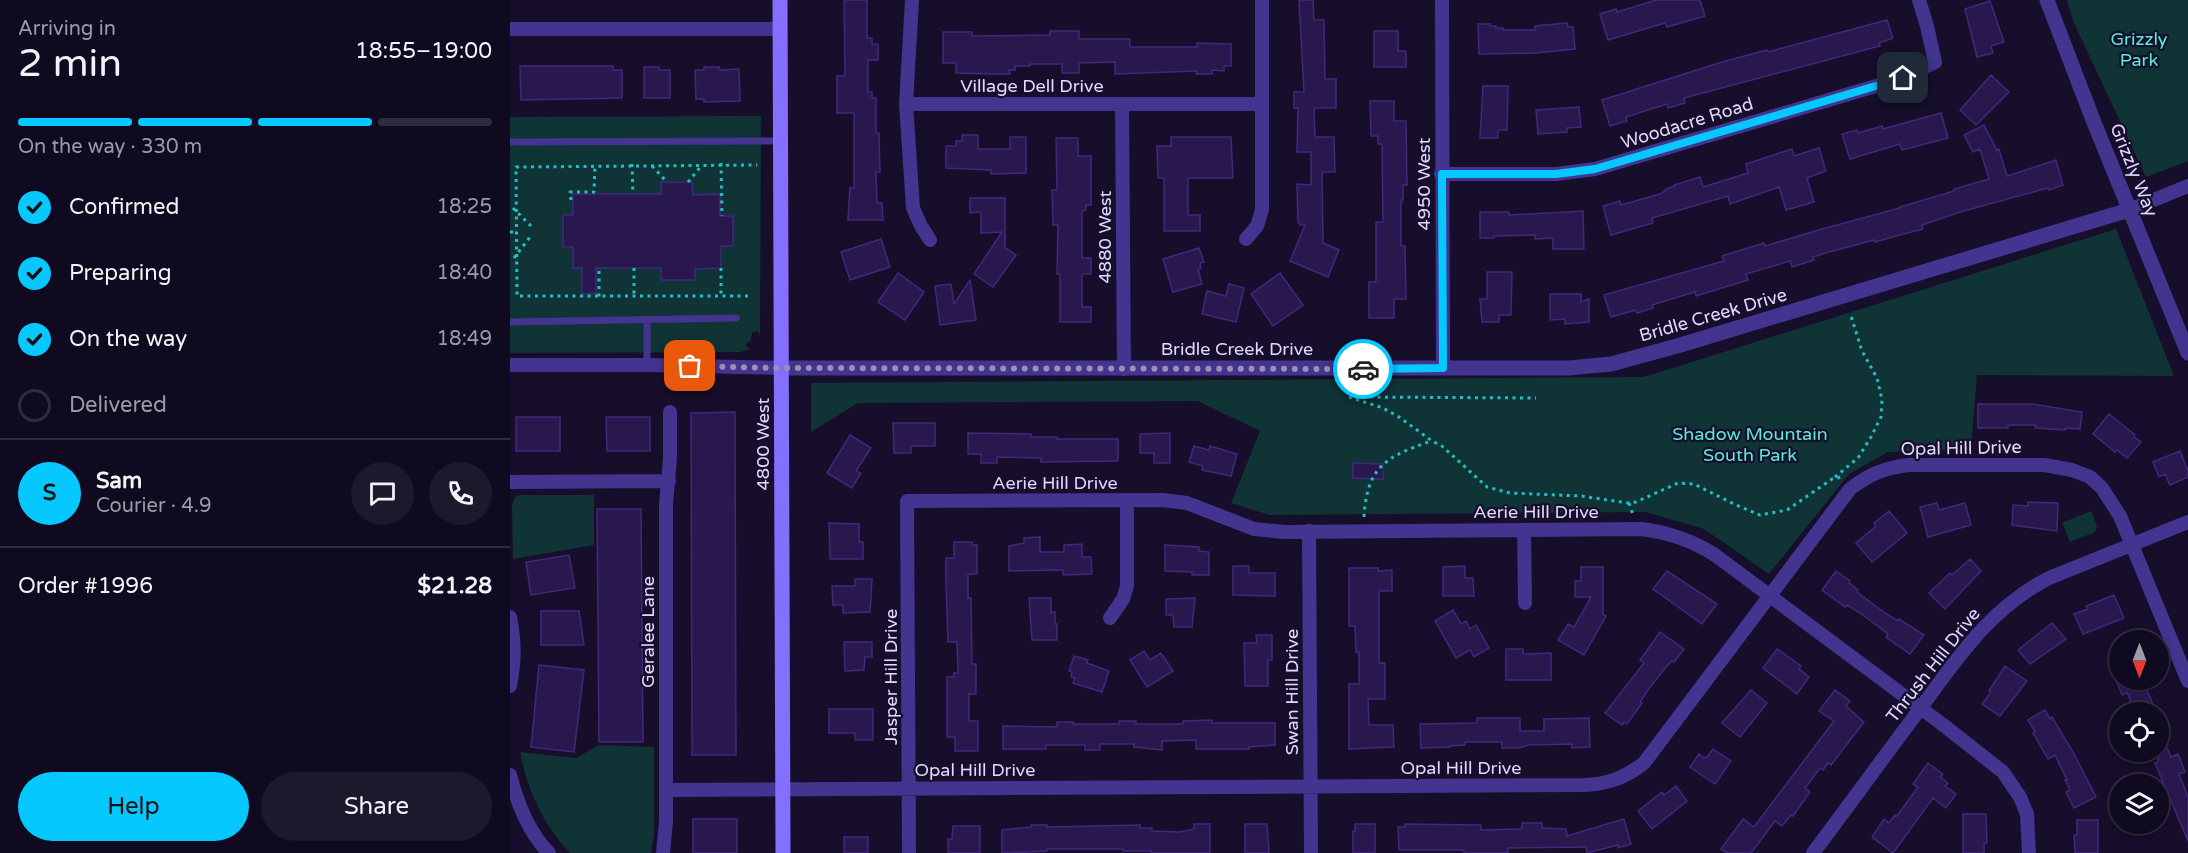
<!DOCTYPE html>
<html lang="en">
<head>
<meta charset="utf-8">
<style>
  :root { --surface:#100a20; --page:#1e182d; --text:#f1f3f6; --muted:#9c9aa5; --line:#302b3e; --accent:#04c8ff }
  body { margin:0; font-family:"Varela Round",sans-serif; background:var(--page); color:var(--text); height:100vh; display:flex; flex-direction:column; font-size:22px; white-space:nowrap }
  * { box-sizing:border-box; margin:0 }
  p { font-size:20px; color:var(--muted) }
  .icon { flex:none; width:33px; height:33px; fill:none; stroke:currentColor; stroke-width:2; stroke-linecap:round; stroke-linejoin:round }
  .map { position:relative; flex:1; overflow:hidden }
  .drawer { display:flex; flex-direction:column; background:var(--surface); width:510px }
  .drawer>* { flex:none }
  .needle { width:39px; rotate:180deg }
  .fabs { position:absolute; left:1599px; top:630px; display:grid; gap:12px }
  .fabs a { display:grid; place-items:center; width:60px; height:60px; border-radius:50%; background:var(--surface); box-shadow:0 3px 9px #0003,0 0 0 2px var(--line); font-size:30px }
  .pin { position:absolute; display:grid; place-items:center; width:51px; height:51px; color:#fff; margin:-26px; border-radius:12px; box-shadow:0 3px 9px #0006 }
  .courier { position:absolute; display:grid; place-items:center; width:60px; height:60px; margin:-30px; border:4px solid #04c8ff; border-radius:50%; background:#fff; color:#222; box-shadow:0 2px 8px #0007 }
  .summary em { font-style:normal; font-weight:600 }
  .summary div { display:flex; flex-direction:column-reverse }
  .summary { display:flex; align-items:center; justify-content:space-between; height:102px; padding:0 18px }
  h1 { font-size:39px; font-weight:600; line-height:45px }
  .bar { display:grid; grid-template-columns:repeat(4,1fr); gap:9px 6px; align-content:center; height:72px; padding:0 18px }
  .bar i { height:8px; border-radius:4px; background:var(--line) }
  .bar .current { background:var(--accent) }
  .bar p { grid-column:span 4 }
  .line { display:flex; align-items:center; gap:15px; padding:0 18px; border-top:2px solid var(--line) }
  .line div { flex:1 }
  .round { display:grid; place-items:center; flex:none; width:63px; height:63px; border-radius:32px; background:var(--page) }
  ol { padding:0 18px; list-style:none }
  li { display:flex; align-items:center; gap:18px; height:66px }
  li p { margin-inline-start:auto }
  li .icon { padding:6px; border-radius:50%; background:var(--accent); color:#111; stroke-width:4 }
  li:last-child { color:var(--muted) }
  li i { width:33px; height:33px; border:3px solid var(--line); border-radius:50% }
  .action { display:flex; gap:12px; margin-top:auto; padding:12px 18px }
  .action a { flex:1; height:69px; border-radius:36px; background:var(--accent); color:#111; font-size:24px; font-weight:600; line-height:69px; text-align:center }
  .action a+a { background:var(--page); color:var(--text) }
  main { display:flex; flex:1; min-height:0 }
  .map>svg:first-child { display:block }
  .green { fill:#103336 }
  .building { fill:#29184e; stroke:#42277d; stroke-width:1.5 }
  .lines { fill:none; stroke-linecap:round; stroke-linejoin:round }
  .path { stroke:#22bfc9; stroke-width:3; stroke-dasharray:3 4.5; stroke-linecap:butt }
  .service { stroke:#42348f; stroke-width:7 }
  .minor { stroke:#42348f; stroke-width:14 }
  .tertiary { stroke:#42348f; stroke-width:15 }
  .secondary { stroke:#846fff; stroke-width:15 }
  .done { stroke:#9a91b5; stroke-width:6; stroke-dasharray:0 10.8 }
  .route { stroke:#04c8ff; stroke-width:8 }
  .labels { text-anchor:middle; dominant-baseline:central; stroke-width:4.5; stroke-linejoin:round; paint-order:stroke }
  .park-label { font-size:18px; fill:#56edd9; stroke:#160e2b }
  .street-label { font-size:18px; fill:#e1d8ff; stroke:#160e2b }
</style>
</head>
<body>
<main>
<section class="drawer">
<div class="summary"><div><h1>2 min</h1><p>Arriving in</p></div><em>18:55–19:00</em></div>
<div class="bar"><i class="current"></i><i class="current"></i><i class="current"></i><i></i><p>On the way · 330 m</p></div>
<ol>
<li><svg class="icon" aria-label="check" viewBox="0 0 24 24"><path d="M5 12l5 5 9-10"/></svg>Confirmed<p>18:25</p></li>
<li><svg class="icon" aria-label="check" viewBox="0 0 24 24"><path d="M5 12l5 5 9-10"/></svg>Preparing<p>18:40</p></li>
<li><svg class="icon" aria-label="check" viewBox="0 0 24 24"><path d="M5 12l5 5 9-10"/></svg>On the way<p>18:49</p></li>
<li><i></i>Delivered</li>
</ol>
<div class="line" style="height:108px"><b class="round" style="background:var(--accent);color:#111">S</b><div><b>Sam</b><p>Courier · 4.9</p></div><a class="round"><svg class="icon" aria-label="chat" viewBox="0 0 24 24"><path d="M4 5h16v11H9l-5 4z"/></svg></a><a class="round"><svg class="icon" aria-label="phone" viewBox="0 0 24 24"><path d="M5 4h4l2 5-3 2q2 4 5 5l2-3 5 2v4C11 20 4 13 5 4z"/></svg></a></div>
<div class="line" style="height:78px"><div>Order #1996</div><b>$21.28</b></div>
<div class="action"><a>Help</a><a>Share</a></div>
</section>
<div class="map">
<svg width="1678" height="853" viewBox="0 0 1678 853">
  <rect width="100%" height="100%" fill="#160e2b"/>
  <!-- green -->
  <path class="green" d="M1557,0h121v161l-42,16 -72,-154z
    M251,116l-1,221 -2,-6 -6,2 -1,7 -6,5 5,4 -10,3 -230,1v-236z
    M1606,229l58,147 -197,-1 -6,74 -83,3 -39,22 -80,100 -65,-45 -59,-17 -376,3 -38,-12 29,-72 -62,-30 -340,2 -47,29v-49l833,-6z
    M10,495h74v50l-81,14 -1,-54 3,-8z
    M1581,511l6,15 -2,6 -25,10 -8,-19z
    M89,745l55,2v88l-3,18h-81c-27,-28 -43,-63 -50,-101l56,6z"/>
  <!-- building -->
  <path class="building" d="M334,0h23v38h5v6h6v16h-10v32h4v6h4v35h3l1,39h-4l1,31h5l1,17h-35l2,-32h4v-75h-17v-37h8z
    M789,0h14l1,20h10l1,59h11v29h-22l1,29h19l1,35h-13l1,71 16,7 -11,27 -38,-16 15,-36h-5l-2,-3 -1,-38 14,1v-33h-14l1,-44h-4v-16h10z
    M1146,0h44l5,16 -38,11 -2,-4 -57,17 -8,-26 16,-5 1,3z
    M1480,1l14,41 -13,4 2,7 -16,4 -12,-48z
    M1377,20l6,18 -14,5 1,3 -196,52 1,5 -17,5 -1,-4 -41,13 1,4 -17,5 -8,-26 120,-38 45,-12 1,2z
    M1057,23l1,4h5l2,22 -40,4 -56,1 -1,-30h12v2h6v2h7v2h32v-4z
    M540,31h29v8h51v8h67v-4l34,1v22h-7v5l-12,-1v4h-16l1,-3 -82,3v-12l-36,1v10h-17v-9h-32v2h-15v4h-6l1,4h-16l-38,-1v-10h-13v-31h29v4l78,-1z
    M864,31h24v20h8v16h-32z
    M10,66h93v4h9v28l-101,2z
    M134,67h15v3h11v28h-26z
    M194,67h15l1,3 19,-1 1,32 -36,1v-3h-8l-1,-29h9z
    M1481,75l18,17 -33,33 -16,-15z
    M973,86h25l-1,44h-9v8h-18z
    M860,101h24v20h12l1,64h-4v15h-2v46h4l1,53h-12v19h-25v-36h7v-60h7l-1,-78h-4v-8h-7z
    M1069,107l2,20 -14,1v4l-29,2 -2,-24z
    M1431,113l7,25 -46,12 -2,-6 -50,15 -8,-25 15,-4 1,3 24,-7 1,3z
    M1474,125l13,25 2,-1 8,27 49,-16 7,25 -14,5 -1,-2 -88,24 -38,13 1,4 -27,7 -21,6 -1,-2 -45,12 -16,5 1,3 -22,7 -2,-6 -44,13 2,6 -52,16 -1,-4 -43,13 1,3 -16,5 -1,-3 -25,7 -7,-22 120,-34 -2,-5 42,-13 1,3 57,-17 78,-21v-1l54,-16v-2l35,-10 -9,-30 -7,3 -9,-17z
    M452,135h16v14h32v-12h16v36l-35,1v-4l-45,-2v-22h10v-5h6z
    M661,137h60l2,41h-45v37h12v16h-36v-53h-6l-1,-32h14z
    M546,138h22v18h13v49h-5v5l-4,1v47h9v16h-9v33h9v15h-31v-48h-3l1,-49h-5l-1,-35h5z
    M1309,148l7,23 -19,7 7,24 -28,8 -7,-23 -49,17 -2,-8 -76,22 1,5 -42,12 -8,-29 17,-5 1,4 39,-11 6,-4v-1l9,-3 -1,-1 26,-8 3,10 45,-14 -2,-9 46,-15 2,7z
    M151,182h31l1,13 27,-1v22h13v30h-12v22l-26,1v11h-34v-12h-65v25l-14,1v-26h-9v-21h-10v-32h10v-21h88z
    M460,198h35v50l11,7 -23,32 -19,-13 28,-42 -21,1v-21l-11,1z
    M1073,211l1,38h-31v-11l-18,1v-4l-41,1v2h-14v-26h29v3z
    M371,239l9,28 -40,13 -9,-28z
    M689,248l5,14 -4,1 1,5 -3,1 4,15 -29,8 -10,-33z
    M977,272h25l-1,43h-12v7h-17l-2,-23h7z
    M388,273l26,19 -19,28 -27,-18z
    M770,273l23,32 -30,21 -22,-32z
    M460,280l6,40 -36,5 -5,-39 16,-2 3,20z
    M719,284l15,4 -8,34 -34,-8 5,-23 19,5z
    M1040,294h31v8l8,-3v23l-24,2v-5l-15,1z
    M1468,404h55l49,8 -2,17 -15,-1v2l-30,-2 1,-3h-28v3h-30z
    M225,412l1,343h-44l-1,-342z
    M1599,414l26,21 -1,2 7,5 -14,16 -10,-8 -2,2 -22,-18z
    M6,417h44v34h-44z
    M96,417h44v34h-43z
    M383,423h42v23h-24v7h-17z
    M458,433l63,1v3h26v2h61v22l-77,1v-4l-44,-1v6h-16v-9h-13z
    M660,433v30h-16v-10h-14v-19z
    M340,435l21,13 -15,23 5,2 -9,15 -25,-15z
    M684,446l15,4 1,-4 27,8 -6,22 -29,-6 1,-4 -14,-4z
    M1670,451l8,20v6l-18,8 -5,-11 -6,3 -6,-15z
    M843,463l30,1v15l-30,-1z
    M1518,502l30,1 -1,28 -45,-6 1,-20 15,1z
    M1427,503l2,7 26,-7 6,22 -43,12 -8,-30z
    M87,509h44l2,233h-44z
    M1379,511l18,22 -35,29 -16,-19 20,-17 -2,-3z
    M319,523l30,1v18h4v17h-33z
    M530,537v15h24v-7l18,-1v13h9l1,17 -29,1v-5l-54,1v-25l15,-3v-5z
    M444,542h18v3h5v29h-9v24h3l1,66h4v30h-7v27h9v30h-23v-14h-8v-60h7v-4h4l-1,-31h-9l-2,-60v-24h8z
    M655,545l34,2v4l10,1v23h-17v-3l-27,-1z
    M59,555l6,33 -44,7 -5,-33z
    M1460,559l11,12 -36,38 -16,-16 21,-20 2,2z
    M723,566h16v7h26v23l-42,-1z
    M955,566v12h8l1,18h-31v-29z
    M1071,567h22v47l3,2 -22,39 -26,-15 10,-16 6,3 17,-30h-16v-16h6z
    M839,568h29v3l14,-1v21h-13v72h6v36h-17l1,26h24l1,22 -45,2v-65h10v-32h-3l-1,-26h-6z
    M1157,571l50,33 -15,20 -49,-35z
    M1326,571l14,10 -1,2 9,7 -1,2 28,21 13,8 1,-2 25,16 -14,19 -24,-17 2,-3 -28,-21 -13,-8 -2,2 -23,-17z
    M345,579h17l-2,33 -27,1v-8h-10l-1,-19h23z
    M1604,595l10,23 -41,16 -9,-20 14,-5 -2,-3z
    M519,598h22v15l4,-1v12h2v16h-25z
    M685,598l-3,29h-18l-1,-12h-7v-16z
    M943,610l8,14 5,-3 4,8 6,-4 13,23 -15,9 -4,-7 -14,8 -21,-37z
    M31,611h38l5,34h-43z
    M1542,623l14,16 -36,25 -12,-14z
    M1150,632l24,17 -10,13 -2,-1 -7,7 -17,22 -8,12 2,1 -15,21 -3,-2 -2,3 -17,-12 39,-50 -4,-3z
    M746,635h16v25h-4v26h-23l-1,-43h13z
    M334,642h28v15h-7l-1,13 -19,1z
    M996,649h17v5l28,-1v27h-45z
    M1267,649l24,17 -2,3 10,8 -12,17 -34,-26z
    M634,651l6,9 11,-7 12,18 -26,16 -17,-27z
    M564,656l14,4 -1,3 22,8 -7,21 -29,-9 2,-5 -4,-1 1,-5 -3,-1z
    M29,665l45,5 -10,82 -43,-5z
    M1495,666l22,15 -27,35 -18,-12 9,-12 -2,-1z
    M1606,680h42l-13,5 11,27h-21l-8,-20 -5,3z
    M1241,690l16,13 -27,34 -18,-14z
    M1325,690l15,11 -4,5 18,16 -33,43 -3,-2 -5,7 -3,-2 -15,20 5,4 -17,24 -2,-1 -9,11 -7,-5 -24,32h-23l-7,-4 22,-30 11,8 80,-106 -15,-10z
    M319,709h44v31h-18v-7h-26z
    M1535,710l5,9 2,-2 21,35 23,45 -22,11 -8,-16 4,-2 -5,-10h2l-12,-25 -7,4 -15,-26 2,-1 -7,-12z
    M967,718h43v13h24v-12l45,-1 1,29 -18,1v-4l-44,1 -9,3h-17v-6h-37v3l-15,1v1l-29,1 -1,-24 57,-1z
    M702,720v3h63v22l-26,2v2h-53v-9l-34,1v9l-28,-3v-3h-34v6h-15v-5h-39v4h-43v-23l54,1v-5h16v2h46v-3h17v3h47v-3z
    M1648,726l13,31 7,-3 7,18 -6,2 9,23v44l-33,-78 3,-1z
    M1203,749l18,12 -16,23 -25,-17 9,-13 5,4 3,-1z
    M1418,763l15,11 -3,3 8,6 -3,3 11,8 -10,14 -13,-10 -40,55 -21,-16 12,-18 5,4 6,-8 2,1 21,-29 -5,-3z
    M1166,786l11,15 -35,28 -14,-18 24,-19 2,3z
    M1453,814h23l1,29h-3v10h-21z
    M183,819h44v34h-44z
    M1114,819l7,25 -13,4v-3l-31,8 -1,-6 -78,1v5h-44v-3h-65l-1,-23h7v-3l76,1v5l41,-1v-6h20v5l24,1 1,7z
    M1567,820h21v33h-23l-1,-18h3z
    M684,824h16v29h-59v-2h-28v-2h-76v2l-45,2v-23l29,-3v-2h16v2l93,-2v3h12v3l27,1 15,-3z
    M735,824h22l2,29h-24z
    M845,824h20v29h-22v-22h2z
    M443,826h27v27h-32v-14h4z
    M334,837h24v16h-24z"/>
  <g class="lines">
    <!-- path -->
    <path class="path" d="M211,163l1,53
      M122,164l1,30
      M142,166l15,16
      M178,182l14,-17
      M61,200l-1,-8h24l1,-28
      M3,208l18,18
      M0,232h6
      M4,258l16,-21
      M124,268v30
      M211,268v30
      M89,271v27
      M238,296h-231l-1,-129 241,-2
      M839,397l34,11 16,9 33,24 10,5 45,41 23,6 71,3 47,7 8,-1 42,-19 16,1 42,21 24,10 27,-5 45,-31 10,-2
      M845,397l181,1
      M1325,477l23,-19 13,-21 10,-20 1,-17 -5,-22 -15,-27 -11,-35
      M1119,503l4,12
      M854,517c3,-51 22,-60 67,-76"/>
    <!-- service -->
    <path class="service" d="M0,142l271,-1
      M137,320v45
      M0,322l226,-4"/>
    <!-- minor -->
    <path class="minor" d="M402,0l-6,104 7,104 8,18 9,14
      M932,0l1,368
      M0,29h270
      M396,104h356
      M612,105l2,264
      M931,174h115l39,-5 308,-91 32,-16 -8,-36 -8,-26
      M1619,210l59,-24
      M736,239l11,-13 5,-16v-210
      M0,365h137l135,3
      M0,482l159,-1
      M799,531l2,322
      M1014,531l1,72
      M0,617c5,26 5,42 0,69
      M600,618l13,-19 4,-13v-86
      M0,775c7,27 19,58 39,78
      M156,790l918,-5c24,-1 41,-7 60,-22l206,-274c20,-15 33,-21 59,-24h135l28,5 18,7 12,11 18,28 68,165
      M153,853l3,-31v-318l4,-45v-47
      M399,853l-2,-352 256,-1 24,3 67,26 30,3 358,-3c28,4 49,11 73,26l227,169 61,48 17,25 7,17 2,39
      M1303,853c34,-45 67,-91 101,-136 41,-55 73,-107 135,-139l139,-56"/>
    <!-- tertiary -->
    <path class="tertiary" d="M1537,0l46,120 95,233
      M272,368h787l42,-4 66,-18 452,-136"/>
    <!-- secondary -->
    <path class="secondary" d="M270,0l3,853"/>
  </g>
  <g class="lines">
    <!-- done -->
    <path class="done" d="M180,366l92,2 581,1"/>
    <!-- route -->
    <path class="route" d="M853,369l80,-1 -1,-194h114l39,-5 308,-91"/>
  </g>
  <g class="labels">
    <!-- park labels -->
    <g class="park-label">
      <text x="1629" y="39">Grizzly<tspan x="1629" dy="21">Park</tspan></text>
      <text x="1240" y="434">Shadow Mountain<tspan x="1240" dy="21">South Park</tspan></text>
    </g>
    <!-- street labels -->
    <g class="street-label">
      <text x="522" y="86">Village Dell Drive</text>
      <text transform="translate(1177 123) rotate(-17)">Woodacre Road</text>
      <text transform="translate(1624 170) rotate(68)">Grizzly Way</text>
      <text transform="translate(914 184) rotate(-90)">4950 West</text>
      <text transform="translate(595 237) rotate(-90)">4880 West</text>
      <text transform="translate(1203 315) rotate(-16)">Bridle Creek Drive</text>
      <text x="727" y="349">Bridle Creek Drive</text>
      <text transform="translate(253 444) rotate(-90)">4800 West</text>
      <text transform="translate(1451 448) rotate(-1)">Opal Hill Drive</text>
      <text x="545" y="483">Aerie Hill Drive</text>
      <text x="1026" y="512">Aerie Hill Drive</text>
      <text transform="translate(138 632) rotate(-90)">Geralee Lane</text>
      <text transform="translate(1423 665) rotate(-52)">Thrush Hill Drive</text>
      <text transform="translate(381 677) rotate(-90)">Jasper Hill Drive</text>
      <text transform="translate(782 692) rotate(-90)">Swan Hill Drive</text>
      <text x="951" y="768">Opal Hill Drive</text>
      <text x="465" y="770">Opal Hill Drive</text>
    </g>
  </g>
</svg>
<div class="fabs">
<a><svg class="needle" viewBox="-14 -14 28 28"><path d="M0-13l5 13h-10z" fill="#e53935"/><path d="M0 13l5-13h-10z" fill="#9c9aa5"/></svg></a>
<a><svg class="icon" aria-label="locate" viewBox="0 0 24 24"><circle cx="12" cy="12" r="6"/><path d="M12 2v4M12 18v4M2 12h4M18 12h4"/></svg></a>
<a><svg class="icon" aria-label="layers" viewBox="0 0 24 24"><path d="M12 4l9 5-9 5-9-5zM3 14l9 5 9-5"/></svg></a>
</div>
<div class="pin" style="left:180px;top:366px;background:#ea580c"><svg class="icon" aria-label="bag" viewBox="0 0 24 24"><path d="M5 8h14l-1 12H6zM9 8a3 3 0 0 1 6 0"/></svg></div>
<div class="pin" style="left:1393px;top:78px;background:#1f2937"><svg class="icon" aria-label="home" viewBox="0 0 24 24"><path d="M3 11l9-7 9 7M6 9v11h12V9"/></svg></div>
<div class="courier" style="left:853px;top:369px"><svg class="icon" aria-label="car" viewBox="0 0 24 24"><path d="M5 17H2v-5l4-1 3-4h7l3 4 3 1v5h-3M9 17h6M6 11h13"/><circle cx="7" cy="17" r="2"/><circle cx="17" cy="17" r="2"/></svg></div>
</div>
</main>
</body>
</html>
